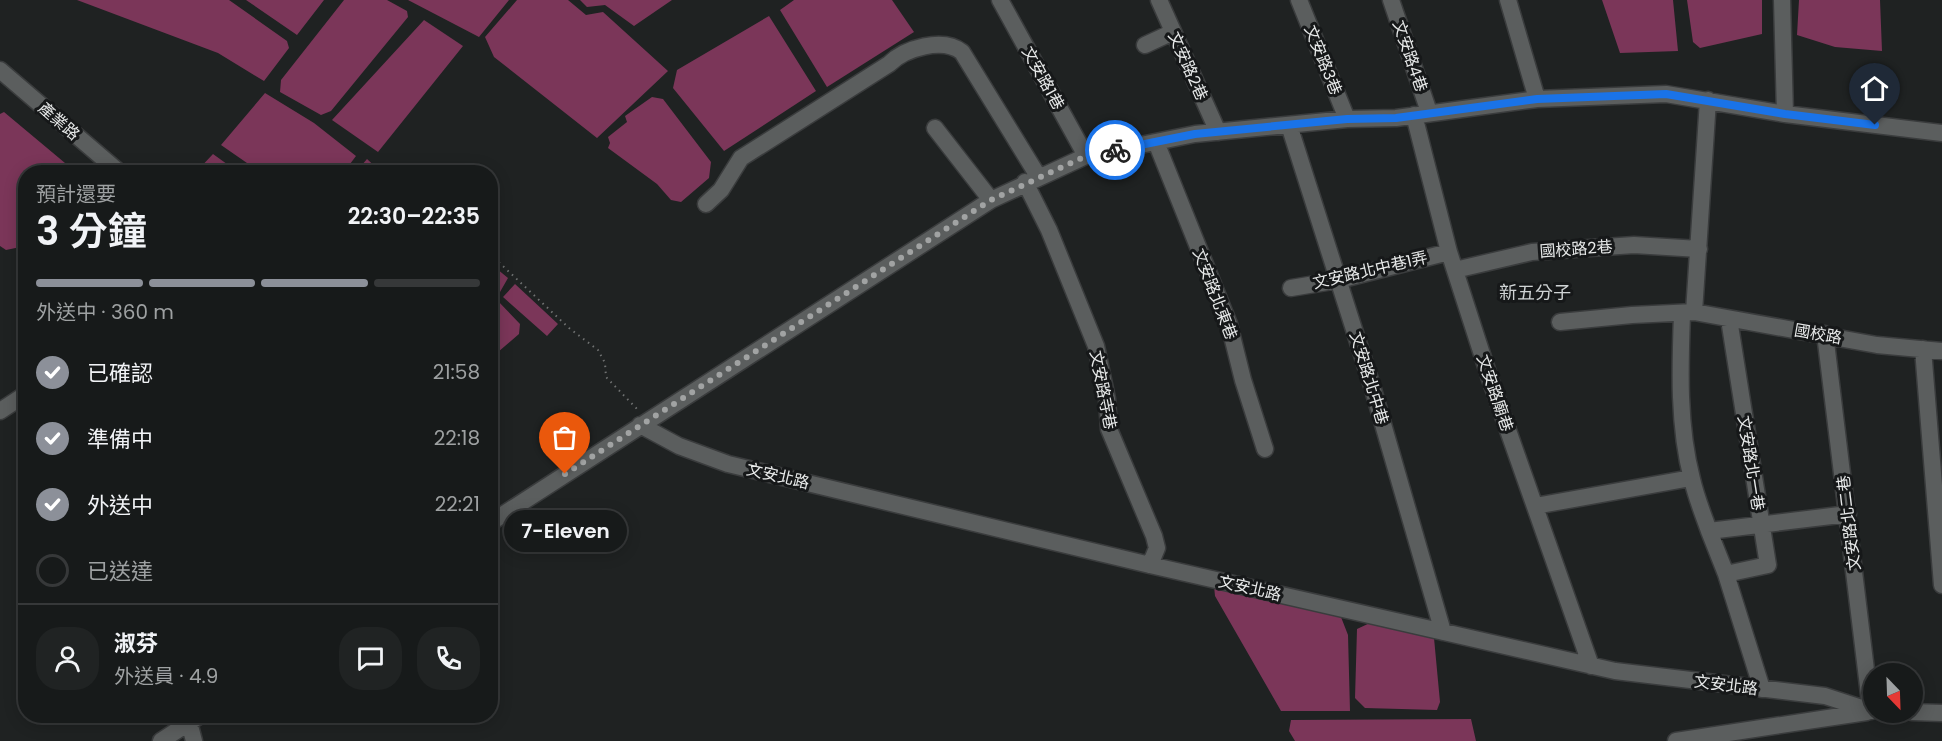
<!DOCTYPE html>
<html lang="zh-TW">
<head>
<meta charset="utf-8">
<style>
  :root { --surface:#171a1a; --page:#202323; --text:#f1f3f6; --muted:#9ea1a2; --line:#363839; --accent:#8c9099 }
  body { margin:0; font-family:Poppins,"Noto Sans TC",sans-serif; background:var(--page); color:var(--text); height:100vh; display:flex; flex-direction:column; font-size:22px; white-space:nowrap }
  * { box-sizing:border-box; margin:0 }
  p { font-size:20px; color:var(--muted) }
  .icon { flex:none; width:33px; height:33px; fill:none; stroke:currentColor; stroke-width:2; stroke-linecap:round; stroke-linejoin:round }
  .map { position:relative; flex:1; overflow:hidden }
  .details { position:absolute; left:18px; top:165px; width:480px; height:558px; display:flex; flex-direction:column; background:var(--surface); border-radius:24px; box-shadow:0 3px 15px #0003,0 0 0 2px var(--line) }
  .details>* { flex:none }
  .needle { width:39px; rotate:157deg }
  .tools { position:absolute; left:1863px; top:663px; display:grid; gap:12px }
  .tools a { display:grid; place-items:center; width:60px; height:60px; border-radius:50%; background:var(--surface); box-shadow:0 3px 15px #0003,0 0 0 2px var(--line); font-size:30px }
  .pin { position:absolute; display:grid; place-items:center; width:51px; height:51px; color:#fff; margin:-62px -26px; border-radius:50% 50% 50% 0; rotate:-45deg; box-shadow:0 0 6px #0007 }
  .pin .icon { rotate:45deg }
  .courier { position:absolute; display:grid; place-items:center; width:60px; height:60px; margin:-30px; border:4px solid #1a73e8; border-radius:50%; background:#fff; color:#222; box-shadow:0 2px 8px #0007 }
  .bubble { position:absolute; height:42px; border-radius:21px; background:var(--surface); box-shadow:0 3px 15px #0003,0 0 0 2px var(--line); font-size:20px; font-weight:600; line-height:42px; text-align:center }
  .head em { font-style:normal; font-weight:600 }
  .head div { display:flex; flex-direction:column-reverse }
  .head { display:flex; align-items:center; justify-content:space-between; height:102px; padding:0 18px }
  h1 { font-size:39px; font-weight:600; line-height:45px }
  .bar { display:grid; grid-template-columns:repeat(4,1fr); gap:9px 6px; align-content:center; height:72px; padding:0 18px }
  .bar i { height:8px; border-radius:4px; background:var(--line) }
  .bar .active { background:var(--accent) }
  .bar p { grid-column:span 4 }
  .line { display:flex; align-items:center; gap:15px; padding:0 18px; border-top:2px solid var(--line) }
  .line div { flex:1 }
  .round { display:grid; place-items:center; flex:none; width:63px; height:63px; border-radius:24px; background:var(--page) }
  ol { padding:0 18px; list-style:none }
  li { display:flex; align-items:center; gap:18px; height:66px }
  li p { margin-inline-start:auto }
  li .icon { padding:6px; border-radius:50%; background:var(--accent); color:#fff; stroke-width:4 }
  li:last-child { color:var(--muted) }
  li i { width:33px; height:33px; border:3px solid var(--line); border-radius:50% }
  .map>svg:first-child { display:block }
  .water { fill:#7b3659 }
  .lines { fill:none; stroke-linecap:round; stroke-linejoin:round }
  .minor-casing { stroke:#3a3c3d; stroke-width:19 }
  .path { stroke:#707272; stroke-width:2; stroke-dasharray:1.5 4.5; stroke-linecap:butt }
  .minor { stroke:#5b5e5e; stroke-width:16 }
  .done { stroke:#a1a3a3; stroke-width:6; stroke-dasharray:0 10.8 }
  .route { stroke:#1a73e8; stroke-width:8 }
  .labels { text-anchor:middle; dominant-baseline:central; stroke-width:6; stroke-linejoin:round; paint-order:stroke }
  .street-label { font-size:16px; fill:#e7e9e9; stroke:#161819 }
  .neighbourhood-label { font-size:18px; fill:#cfd3d4; stroke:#161819 }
</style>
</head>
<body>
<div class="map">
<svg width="1942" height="741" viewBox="0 0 1942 741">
  <rect width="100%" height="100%" fill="#1f2222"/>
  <!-- water -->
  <path class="water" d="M77,0h152l58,41 2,7 -25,33 -46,-28z
    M246,0h78l-27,35z
    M344,0h43l20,11 1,6 -77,94 -10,4 -41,-23 1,-12z
    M408,0h101l-30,37z
    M517,0h51l18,15 17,-3 65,59 -71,67 -103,-81 -9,-20z
    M580,0h92l-38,26 -29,-21 -18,2z
    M794,0h98l22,32 -87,55 -47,-77z
    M1602,0h71l5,51 -58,2z
    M1687,0h75v34l-62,14 -7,-6z
    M1799,0h81l2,51 -47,-4 -38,-12z
    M769,16l47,75 -92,60 -51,-63 4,-18z
    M424,20l39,26 -85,106 -46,-32z
    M265,93l49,30 42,33 -12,16h-84l-39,-27z
    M652,97l11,2 48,63 -2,16 -28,24 -10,-2 -14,-16 -49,-36 2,-5 -2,-6 19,-15 -2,-6z
    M4,112l61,51 16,4 5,5h-60l-1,74 -19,4 -6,-4v-132z
    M213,154l25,18h-42z
    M367,159l14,13h-25z
    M491,264l17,14 -12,21 24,25 -1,10 -28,24z
    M515,284l43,40 -11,12 -44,-39z
    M1214,586l127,31 7,18 2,76h-69l-66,-115z
    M1372,622l62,16 6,64 -3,8 -72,-2 -10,-10 2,-69z
    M1471,719l5,22h-181l-6,-10 2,-11z"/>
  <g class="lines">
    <!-- minor casing -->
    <g class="minor-casing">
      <path id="minor" d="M1000,0l86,156
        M1159,0l59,132
        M1299,0l48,119
        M1391,0l38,112
        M1508,0l29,99
        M1782,0l3,114
        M1145,45l28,-13
        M0,70l119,102
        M1414,115l35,137 41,127 101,287
        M1289,125l83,261 71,246
        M935,128l56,72
        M1156,142l73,182 14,56 22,69
        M1025,182l24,48 47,116 11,53 2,30 45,107 3,12 -7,17
        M706,204l15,-14 20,-32 148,-94c16,-16 54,-27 73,-12l76,124
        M1455,270l77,-18 102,-7 65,4
        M1291,288l48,-8 110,-28
        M1694,312l14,-212
        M1682,314c-2,54 -4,112 10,165 4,18 11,35 17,52l139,-17
        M1560,322l72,-7 62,-3 183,33 65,6
        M1923,349l19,236
        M0,411l26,-17
        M640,425l39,21 49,18 422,101 465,106 210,25 46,15 -46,-377
        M1535,506l156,-28
        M490,523l501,-323 95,-44 109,-22 152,-15 49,-1 141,-19 129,-5 119,20 157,19
        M1709,531l17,43 36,115
        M1726,574l42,-9 -39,-246
        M1912,712l30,1
        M189,722l5,19
        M161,741l38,-25
        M1676,741l191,-29"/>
    </g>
    <!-- path -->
    <path class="path" d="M490,254l79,74 29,22 7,13 1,14 32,33"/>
    <!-- minor -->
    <use href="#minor" class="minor"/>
  </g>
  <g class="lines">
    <!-- done -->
    <path class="done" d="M565,474l426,-274 95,-44 29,-6"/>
    <!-- route -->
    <path class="route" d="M1115,150l80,-16 152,-15 49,-1 141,-19 129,-5 119,20 90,11"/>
  </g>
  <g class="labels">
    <!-- street labels -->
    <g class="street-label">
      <text transform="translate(1410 56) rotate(71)">文安路4巷</text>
      <text transform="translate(1323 60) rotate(68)">文安路3巷</text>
      <text transform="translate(1188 66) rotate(66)">文安路2巷</text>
      <text transform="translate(1043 78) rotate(61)">文安路1巷</text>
      <text transform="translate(59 121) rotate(41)">產業路</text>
      <text transform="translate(1576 249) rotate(-4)">國校路2巷</text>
      <text transform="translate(1370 270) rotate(-13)">文安路北中巷1弄</text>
      <text transform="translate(1215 294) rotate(69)">文安路北東巷</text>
      <text transform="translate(1818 334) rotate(10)">國校路</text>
      <text transform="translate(1369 378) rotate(73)">文安路北中巷</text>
      <text transform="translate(1103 390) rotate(79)">文安路寺巷</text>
      <text transform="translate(1495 393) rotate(71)">文安路廟巷</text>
      <text transform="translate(1751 463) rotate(81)">文安路北一巷</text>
      <text transform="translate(778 476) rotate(13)">文安北路</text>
      <text transform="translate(1849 523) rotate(-97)">文安路北二巷</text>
      <text transform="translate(1250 588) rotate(13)">文安北路</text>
      <text transform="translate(1726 685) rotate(7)">文安北路</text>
    </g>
    <!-- neighbourhood labels -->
    <g class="neighbourhood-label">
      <text x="1535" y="292">新五分子</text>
    </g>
  </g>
</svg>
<div class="tools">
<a><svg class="needle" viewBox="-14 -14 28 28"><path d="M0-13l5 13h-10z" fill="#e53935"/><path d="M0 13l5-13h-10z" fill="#9ea1a2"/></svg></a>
</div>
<div class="pin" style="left:565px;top:474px;background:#ea580c"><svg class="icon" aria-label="bag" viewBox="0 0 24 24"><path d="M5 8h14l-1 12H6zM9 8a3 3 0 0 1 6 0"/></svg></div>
<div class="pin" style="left:1875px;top:125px;background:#1f2937"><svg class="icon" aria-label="home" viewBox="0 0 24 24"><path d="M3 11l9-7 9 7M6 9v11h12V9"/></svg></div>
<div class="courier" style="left:1115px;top:150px"><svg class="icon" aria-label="bike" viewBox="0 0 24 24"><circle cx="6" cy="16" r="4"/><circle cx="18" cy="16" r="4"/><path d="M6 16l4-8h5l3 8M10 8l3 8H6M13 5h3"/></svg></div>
<div class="bubble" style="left:504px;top:510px;width:123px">7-Eleven</div>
<section class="details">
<div class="head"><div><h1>3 分鐘</h1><p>預計還要</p></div><em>22:30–22:35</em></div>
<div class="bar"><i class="active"></i><i class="active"></i><i class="active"></i><i></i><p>外送中 · 360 m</p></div>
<ol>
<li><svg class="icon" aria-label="check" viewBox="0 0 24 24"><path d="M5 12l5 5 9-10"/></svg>已確認<p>21:58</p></li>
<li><svg class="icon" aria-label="check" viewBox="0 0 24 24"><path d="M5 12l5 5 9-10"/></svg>準備中<p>22:18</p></li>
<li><svg class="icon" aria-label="check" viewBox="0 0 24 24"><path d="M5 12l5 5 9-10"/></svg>外送中<p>22:21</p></li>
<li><i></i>已送達</li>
</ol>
<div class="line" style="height:108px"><a class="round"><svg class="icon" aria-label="person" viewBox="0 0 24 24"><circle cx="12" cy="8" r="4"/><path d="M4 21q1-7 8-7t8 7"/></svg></a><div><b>淑芬</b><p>外送員 · 4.9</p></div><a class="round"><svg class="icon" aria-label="chat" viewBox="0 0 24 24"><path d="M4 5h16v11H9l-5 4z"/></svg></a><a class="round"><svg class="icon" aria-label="phone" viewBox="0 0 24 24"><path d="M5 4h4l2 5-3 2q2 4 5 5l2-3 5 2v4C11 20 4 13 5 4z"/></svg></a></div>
</section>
</div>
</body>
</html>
